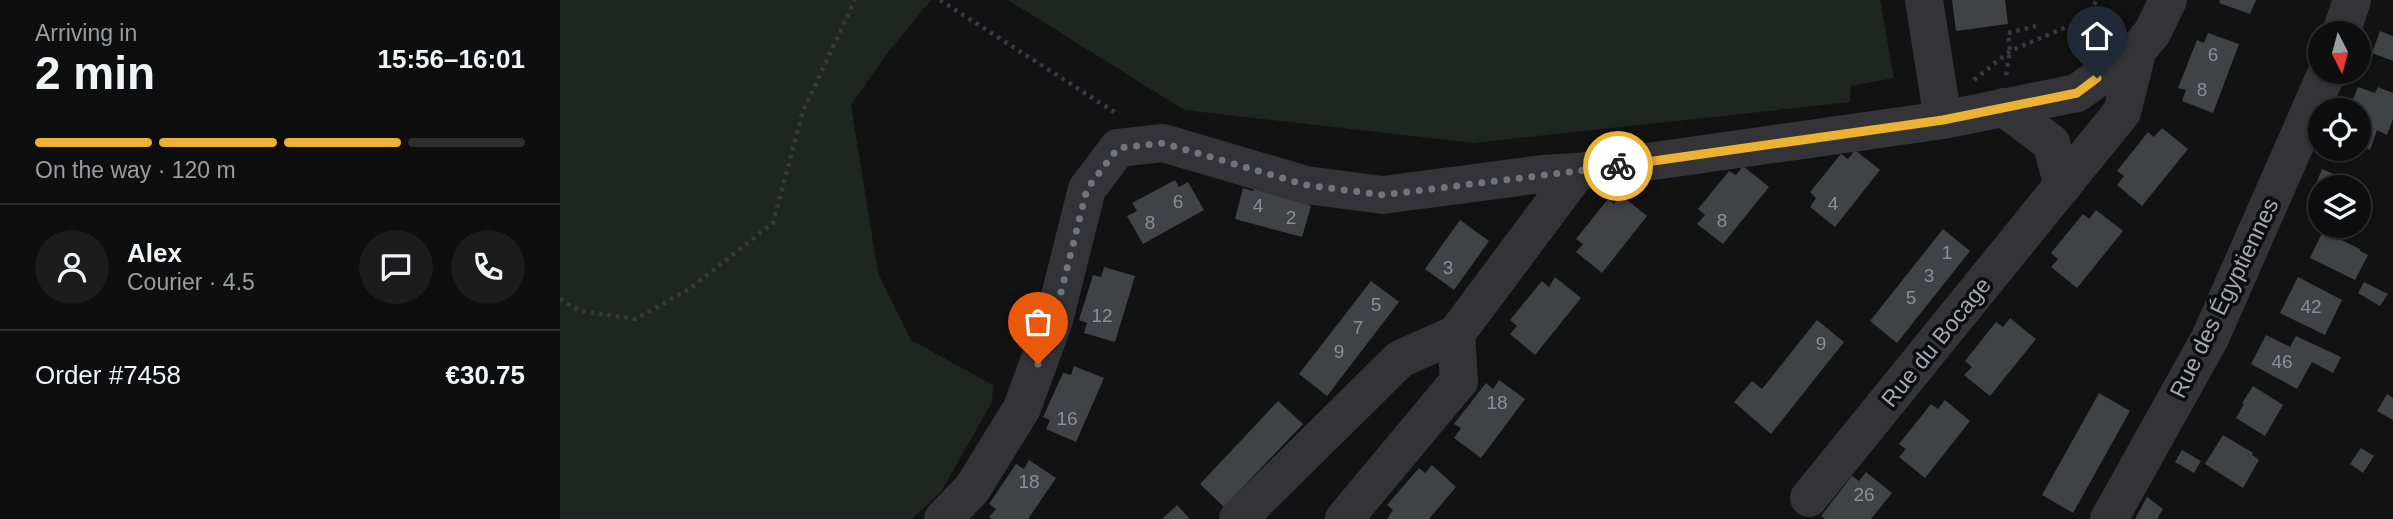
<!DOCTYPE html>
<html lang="en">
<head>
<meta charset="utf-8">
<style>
  :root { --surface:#0e0e0e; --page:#1c1c1c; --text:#f1f3f6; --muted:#9b9c9e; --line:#2e2e2e; --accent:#ecb231 }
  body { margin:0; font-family:Arial,sans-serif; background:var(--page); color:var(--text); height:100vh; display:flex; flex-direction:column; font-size:26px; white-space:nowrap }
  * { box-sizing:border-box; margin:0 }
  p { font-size:23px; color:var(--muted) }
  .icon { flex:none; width:38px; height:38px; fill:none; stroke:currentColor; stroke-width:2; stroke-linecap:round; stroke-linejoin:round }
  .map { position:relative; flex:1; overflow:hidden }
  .panel { display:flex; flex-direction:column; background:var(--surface); width:560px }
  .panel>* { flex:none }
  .needle { width:46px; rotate:174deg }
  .buttons { position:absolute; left:1748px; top:21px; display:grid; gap:14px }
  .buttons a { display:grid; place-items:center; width:63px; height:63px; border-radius:50%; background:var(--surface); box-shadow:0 2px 5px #0004,0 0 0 2px var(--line); font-size:35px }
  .pin { position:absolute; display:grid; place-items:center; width:60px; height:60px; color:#fff; margin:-72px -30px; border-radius:50% 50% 50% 0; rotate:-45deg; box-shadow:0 0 7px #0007 }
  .pin .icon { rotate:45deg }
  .courier { position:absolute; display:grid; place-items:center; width:70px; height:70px; margin:-35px; border:5px solid #ecb231; border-radius:50%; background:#fff; color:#222; box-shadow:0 2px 9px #0007 }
  .overview em { font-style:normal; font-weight:700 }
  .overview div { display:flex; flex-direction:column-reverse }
  .overview { display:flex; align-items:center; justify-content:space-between; height:119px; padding:0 35px }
  h1 { font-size:46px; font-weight:700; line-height:52px }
  .bar { display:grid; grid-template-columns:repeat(4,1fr); gap:10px 7px; align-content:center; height:84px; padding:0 35px }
  .bar i { height:9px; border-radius:5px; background:var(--line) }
  .bar .on { background:var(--accent) }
  .bar p { grid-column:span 4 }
  .line { display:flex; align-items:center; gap:18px; padding:0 35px; border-top:2px solid var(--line) }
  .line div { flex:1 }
  .round { display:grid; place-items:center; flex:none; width:74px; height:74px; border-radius:37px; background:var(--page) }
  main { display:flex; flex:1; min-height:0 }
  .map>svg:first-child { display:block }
  .green { fill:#1e261f }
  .building { fill:#414246 }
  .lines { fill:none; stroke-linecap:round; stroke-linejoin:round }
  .path { stroke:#393a3f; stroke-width:4.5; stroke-dasharray:3.5 5; stroke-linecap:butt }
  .minor { stroke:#333338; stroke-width:38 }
  .done { stroke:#70747b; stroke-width:7; stroke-dasharray:0 12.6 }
  .route { stroke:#ecb231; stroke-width:9 }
  .labels { text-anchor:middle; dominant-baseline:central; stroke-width:7; stroke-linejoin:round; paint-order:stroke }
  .number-label { font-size:19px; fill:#8a8e98 }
  .street-label { font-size:23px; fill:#a3a8b3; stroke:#0d0d0e }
</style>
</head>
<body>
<main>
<section class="panel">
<div class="overview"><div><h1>2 min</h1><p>Arriving in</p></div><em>15:56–16:01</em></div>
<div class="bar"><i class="on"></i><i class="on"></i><i class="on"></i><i></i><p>On the way · 120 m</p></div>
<div class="line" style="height:126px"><a class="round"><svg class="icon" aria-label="person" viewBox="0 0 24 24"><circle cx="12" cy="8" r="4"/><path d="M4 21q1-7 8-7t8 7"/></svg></a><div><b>Alex</b><p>Courier · 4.5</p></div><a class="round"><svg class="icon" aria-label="chat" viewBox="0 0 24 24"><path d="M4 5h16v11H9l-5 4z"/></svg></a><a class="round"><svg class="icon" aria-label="phone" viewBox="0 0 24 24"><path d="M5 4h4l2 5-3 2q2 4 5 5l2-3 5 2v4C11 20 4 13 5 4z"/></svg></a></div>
<div class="line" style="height:91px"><div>Order #7458</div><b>€30.75</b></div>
</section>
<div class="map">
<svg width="1833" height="519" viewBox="0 0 1833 519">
  <rect width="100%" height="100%" fill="#121213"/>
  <!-- green -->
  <path class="green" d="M0,0h371l-45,55 -35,50 27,168 33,67 82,45 -1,17 -51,90 -29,27h-352z
    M448,0h872l14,78 -43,8 -1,16 -376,41 -290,-33z"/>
  <!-- building -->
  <path class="building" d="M1392,0h53l3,24 -52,7z
    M1660,0h36l-6,14 -31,-11z
    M1820,31l13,5v25l-21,-8z
    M1648,33l31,11 -26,69 -31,-12 4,-11 -8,-2 19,-48 7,3z
    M1798,87l17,6 3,-6 15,6v26l-6,16 -10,-5 -7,20 -11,-5v-35h-10z
    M1602,128l26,21 -46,57 -25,-21 7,-9 -7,-5 31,-39 6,5z
    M1295,150l25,20 -45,57 -25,-20 6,-9 -6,-6 31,-38 7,5z
    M1183,166l26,21 -46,57 -26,-20 8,-9 -7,-6 31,-38 7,4z
    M1762,169l44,19 -7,15v-16h-39v23l-12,-6z
    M615,180l4,7 9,-5 16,28 -61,34 -16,-28 10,-5 -5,-8z
    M695,183l56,23 -9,31 -67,-18 8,-31 10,3z
    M1061,195l26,21 -45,57 -26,-21 7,-8 -7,-5 32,-40 6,5z
    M1536,210l27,21 -46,57 -26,-21 7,-8 -7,-6 32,-39 6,5z
    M900,220l29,21 -35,49 -29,-21z
    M1383,229l27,22 -73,92 -27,-22z
    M1763,231l37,18v2l8,4 -13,25 -45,-22z
    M544,267l31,9 -20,66 -31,-9 3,-10 -8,-3 14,-45 8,2z
    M995,277l26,21 -46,57 -25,-21 7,-8 -7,-6 32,-39 7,6z
    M1738,277l44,23 -17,35 -45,-22z
    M811,281l28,21 -72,94 -28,-22z
    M1804,282l24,12 -8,12 -22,-13z
    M1450,318l26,21 -46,57 -26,-21 8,-8 -7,-6 31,-39 7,5z
    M1257,320l27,22 -73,92 -37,-32 18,-21 10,8z
    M1706,335l24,12 6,-11 45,21 -8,16 -21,-11 -15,27 -46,-25z
    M514,366l30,12 -28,64 -30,-13 4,-9 -7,-3 20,-44 8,2z
    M939,380l26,19 -44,59 -27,-20 7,-10 -7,-4 32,-41 7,6z
    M1693,386l30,19 -18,31 -29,-18 8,-14 -2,-1z
    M1539,393l31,18 -57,102 -31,-18z
    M1827,394l6,4v22l-16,-9z
    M1385,400l25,21 -45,57 -26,-21 7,-8 -7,-5 32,-40 7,5z
    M718,401l25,23 -79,83 -24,-23z
    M1663,435l30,18 -1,2 7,5 -16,28 -38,-24z
    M1801,448l13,8 -11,17 -13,-9z
    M1622,450l19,11 -7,12 -19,-11z
    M469,460l27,18 -28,41h-36l-3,-2 7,-8 -7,-5 27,-40 8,5z
    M872,465l24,22 -27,32h-42l6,-9 -6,-5 32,-37 6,5z
    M1306,472l26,21 -21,26h-46l-4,-3 31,-40 7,5z
    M1587,497l16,12 -6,10h-22z
    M617,505l13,14h-28z"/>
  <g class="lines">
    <!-- path -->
    <path class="path" d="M380,0l179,115
      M1446,75l4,-24 -2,-18 28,-7
      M1414,80l36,-29 73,-31 14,-20
      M0,299l20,12 56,8 55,-31 82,-65 30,-112 52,-111"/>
    <!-- minor -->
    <path class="minor" d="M1364,0l19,120
      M1781,33l11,-33
      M1443,107l48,36 12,43
      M1249,498l313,-386 16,-63 14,-16 16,-33
      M383,519l29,-30 50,-81 32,-88 33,-131 31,-41 45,-5 143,42 77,10 159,-21 35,-2 366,-52 134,-27 61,-44
      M678,519l162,-160 56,-25
      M784,519l115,-138 -3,-47 121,-162
      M1549,519l101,-181 117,-266"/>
  </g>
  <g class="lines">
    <!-- done -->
    <path class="done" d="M478,364l16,-44 33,-131 31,-41 45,-5 143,42 77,10 235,-29"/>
    <!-- route -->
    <path class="route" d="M1058,166l325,-46 134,-27 20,-15"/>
  </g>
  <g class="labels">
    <!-- number labels -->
    <g class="number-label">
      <text x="1653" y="54">6</text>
      <text x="1642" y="89">8</text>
      <text x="618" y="201">6</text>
      <text x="1273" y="203">4</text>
      <text x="698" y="205">4</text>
      <text x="731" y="217">2</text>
      <text x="1162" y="220">8</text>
      <text x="590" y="222">8</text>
      <text x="1387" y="252">1</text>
      <text x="888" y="267">3</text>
      <text x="1369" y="275">3</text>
      <text x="1351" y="297">5</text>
      <text x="816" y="304">5</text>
      <text x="1751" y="306">42</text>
      <text x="542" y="315">12</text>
      <text x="798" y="327">7</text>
      <text x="1261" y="343">9</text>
      <text x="779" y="351">9</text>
      <text x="1722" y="361">46</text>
      <text x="937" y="402">18</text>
      <text x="507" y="418">16</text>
      <text x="469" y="481">18</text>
      <text x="1304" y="494">26</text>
    </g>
    <!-- street labels -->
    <g class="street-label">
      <text transform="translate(1664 298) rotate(-64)">Rue des Égyptiennes</text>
      <text transform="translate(1376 342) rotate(-51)">Rue du Bocage</text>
    </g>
  </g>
</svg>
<div class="buttons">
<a><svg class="needle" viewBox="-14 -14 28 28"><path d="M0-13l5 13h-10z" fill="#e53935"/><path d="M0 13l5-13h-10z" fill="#9b9c9e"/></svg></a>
<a><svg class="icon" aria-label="locate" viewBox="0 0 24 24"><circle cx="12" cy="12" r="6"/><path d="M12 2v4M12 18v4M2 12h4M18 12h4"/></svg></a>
<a><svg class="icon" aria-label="layers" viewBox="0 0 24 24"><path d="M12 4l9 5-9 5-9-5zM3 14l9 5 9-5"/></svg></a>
</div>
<div class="pin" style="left:478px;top:364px;background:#ea580c"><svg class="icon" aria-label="bag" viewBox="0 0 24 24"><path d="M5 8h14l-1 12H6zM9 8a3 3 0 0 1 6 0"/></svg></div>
<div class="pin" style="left:1537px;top:78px;background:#1f2937"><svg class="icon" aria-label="home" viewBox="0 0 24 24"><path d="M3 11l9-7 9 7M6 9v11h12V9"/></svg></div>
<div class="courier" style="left:1058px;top:166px"><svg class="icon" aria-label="bike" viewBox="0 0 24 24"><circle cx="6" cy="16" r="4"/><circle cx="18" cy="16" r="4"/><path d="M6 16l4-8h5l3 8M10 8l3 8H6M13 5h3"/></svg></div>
</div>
</main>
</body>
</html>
